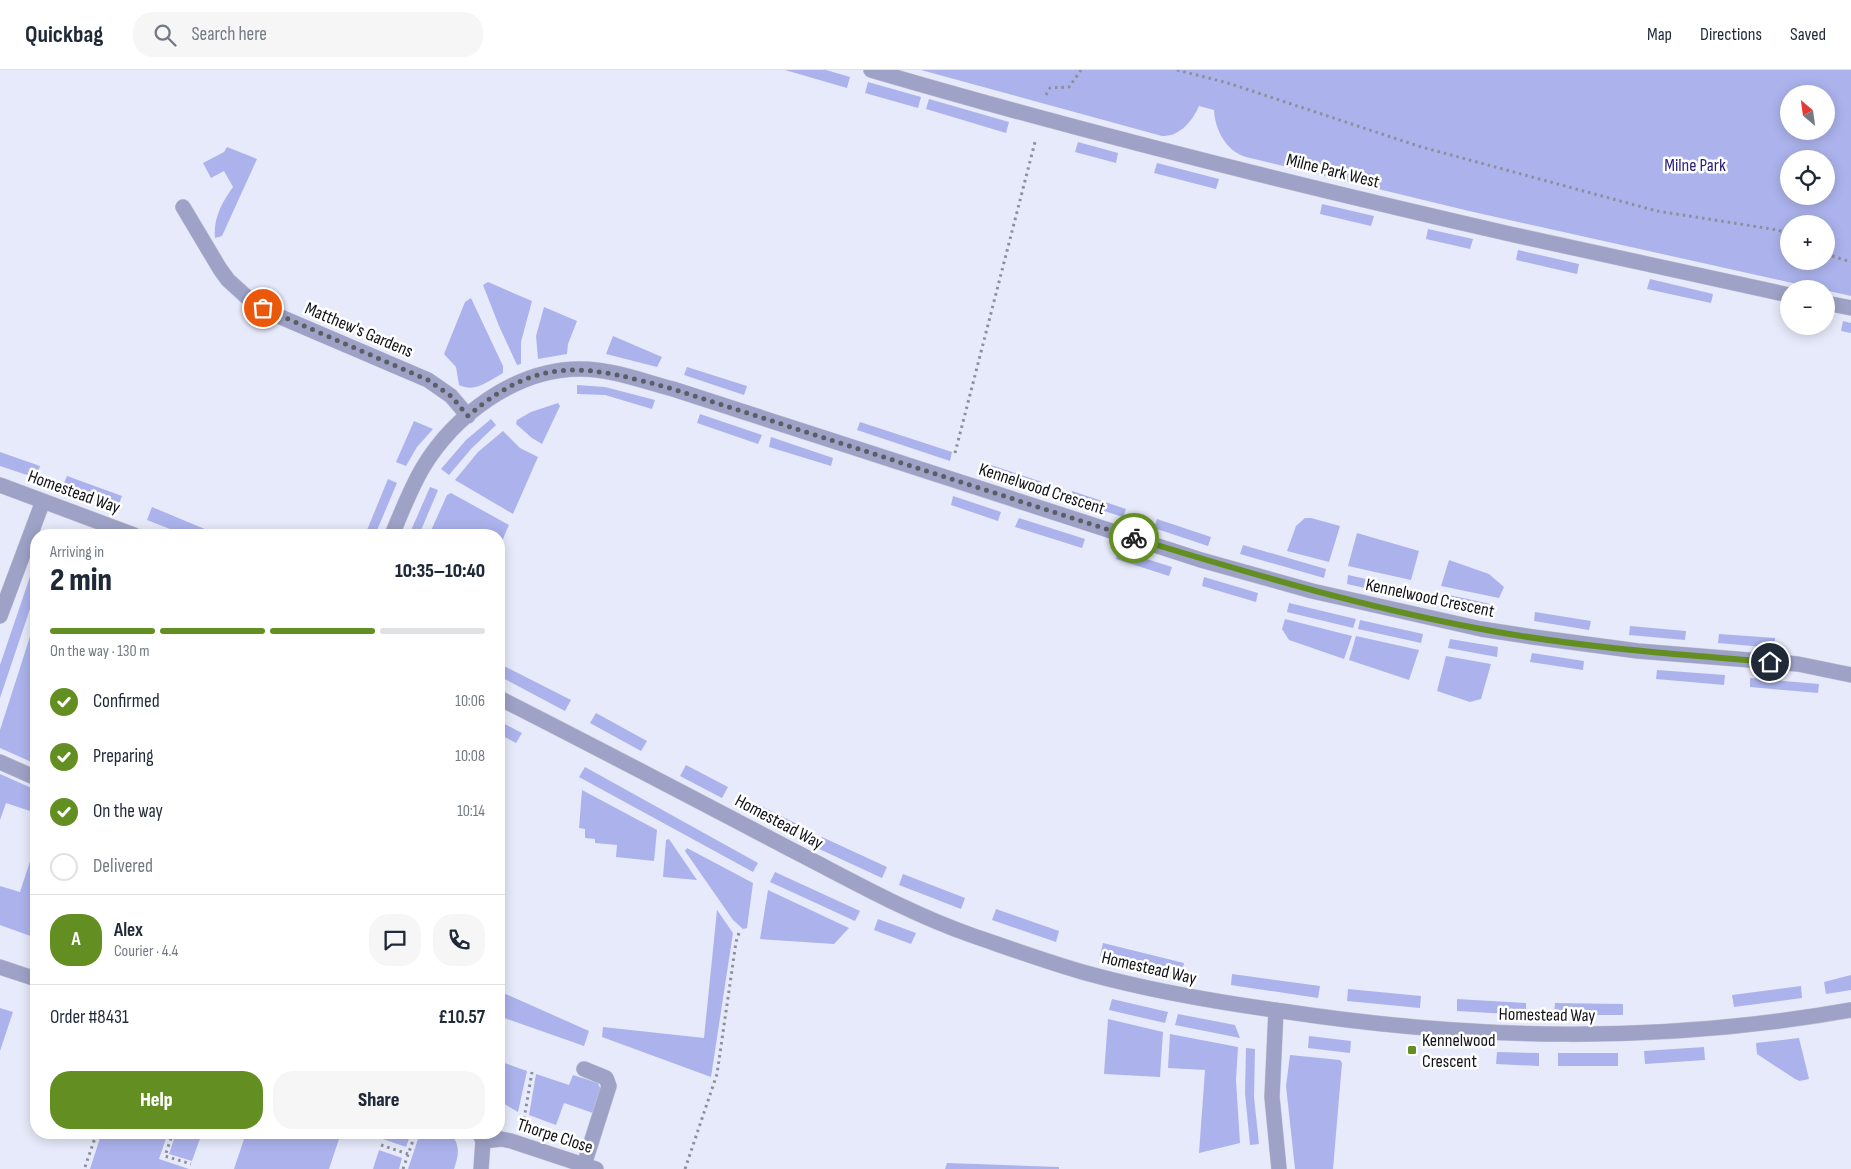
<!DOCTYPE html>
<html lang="en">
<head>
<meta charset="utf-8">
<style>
  :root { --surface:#fff; --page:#f6f6f7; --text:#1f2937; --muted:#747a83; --line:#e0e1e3; --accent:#638f22 }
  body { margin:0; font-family:"Sofia Sans Condensed",sans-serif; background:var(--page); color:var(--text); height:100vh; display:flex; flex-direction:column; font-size:19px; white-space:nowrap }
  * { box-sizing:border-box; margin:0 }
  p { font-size:16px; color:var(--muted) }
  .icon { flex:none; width:28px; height:28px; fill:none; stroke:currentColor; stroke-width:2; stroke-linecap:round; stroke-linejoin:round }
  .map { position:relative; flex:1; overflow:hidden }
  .side { position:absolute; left:30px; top:459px; width:475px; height:610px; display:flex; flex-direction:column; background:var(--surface); border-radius:20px; box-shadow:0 2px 12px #0003 }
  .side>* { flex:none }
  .needle { width:32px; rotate:331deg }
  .tools { position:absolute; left:1780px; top:15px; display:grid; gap:10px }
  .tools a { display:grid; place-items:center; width:55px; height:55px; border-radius:50%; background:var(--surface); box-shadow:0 2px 12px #0003; font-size:25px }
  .pin { position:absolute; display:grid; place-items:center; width:42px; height:42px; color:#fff; margin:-21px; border:2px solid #fff; border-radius:50%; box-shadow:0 1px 5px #0007 }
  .courier { position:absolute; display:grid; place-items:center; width:50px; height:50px; margin:-25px; border:4px solid #638f22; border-radius:50%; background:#fff; color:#222; box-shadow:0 1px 6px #0007 }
  .headline em { font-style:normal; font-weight:800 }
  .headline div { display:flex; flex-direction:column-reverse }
  .headline { display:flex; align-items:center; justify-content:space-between; height:85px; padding:0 20px }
  h1 { font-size:32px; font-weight:800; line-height:38px }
  .bar { display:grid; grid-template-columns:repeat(4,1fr); gap:8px 5px; align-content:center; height:60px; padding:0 20px }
  .bar i { height:6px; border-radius:4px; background:var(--line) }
  .bar .active { background:var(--accent) }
  .bar p { grid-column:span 4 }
  .line { display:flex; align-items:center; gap:12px; padding:0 20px; border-top:1px solid var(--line) }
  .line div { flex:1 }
  .round { display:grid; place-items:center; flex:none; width:52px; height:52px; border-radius:20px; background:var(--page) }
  ol { padding:0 20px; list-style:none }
  li { display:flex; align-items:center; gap:15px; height:55px }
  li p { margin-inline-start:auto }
  li .icon { padding:5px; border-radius:50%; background:var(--accent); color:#fff; stroke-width:4 }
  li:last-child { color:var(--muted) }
  li i { width:28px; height:28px; border:2px solid var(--line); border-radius:50% }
  .cta { display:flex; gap:10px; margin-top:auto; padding:10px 20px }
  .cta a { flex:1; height:58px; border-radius:20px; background:var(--accent); color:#fff; font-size:20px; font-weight:800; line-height:58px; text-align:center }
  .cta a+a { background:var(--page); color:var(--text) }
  header { display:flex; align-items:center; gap:30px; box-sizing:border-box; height:70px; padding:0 25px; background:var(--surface); border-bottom:1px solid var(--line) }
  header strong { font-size:24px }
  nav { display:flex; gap:28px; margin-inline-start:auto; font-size:18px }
  .search { width:350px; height:45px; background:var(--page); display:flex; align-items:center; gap:12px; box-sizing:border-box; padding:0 18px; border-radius:20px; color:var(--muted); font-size:19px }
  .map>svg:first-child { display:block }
  .green { fill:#acb3ec; fill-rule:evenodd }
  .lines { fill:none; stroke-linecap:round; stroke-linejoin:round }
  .lane-casing { stroke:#c5c7d6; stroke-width:16 }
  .street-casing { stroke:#c5c7d6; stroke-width:16 }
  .path { stroke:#8d8f9a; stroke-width:3; stroke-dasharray:2.5 4; stroke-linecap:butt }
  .lane { stroke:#9ea2c6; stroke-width:15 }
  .street { stroke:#9ea2c6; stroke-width:15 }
  .done { stroke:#5c5e66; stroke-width:5; stroke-dasharray:0 9 }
  .route { stroke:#638f22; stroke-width:6 }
  .poi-dot { fill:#638f22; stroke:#fff; stroke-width:2 }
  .labels { text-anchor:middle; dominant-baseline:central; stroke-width:5; stroke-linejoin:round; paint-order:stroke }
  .park-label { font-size:18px; fill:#2b217b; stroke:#fff }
  .street-label { font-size:18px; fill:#111217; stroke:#fff }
  .poi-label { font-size:18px; fill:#111217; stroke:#fff; text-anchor:start }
</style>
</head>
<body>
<header>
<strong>Quickbag</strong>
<div class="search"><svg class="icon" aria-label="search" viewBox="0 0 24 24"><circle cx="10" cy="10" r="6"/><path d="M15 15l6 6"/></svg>Search here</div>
<nav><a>Map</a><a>Directions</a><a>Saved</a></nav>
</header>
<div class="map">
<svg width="1851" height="1099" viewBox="0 0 1851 1099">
  <rect width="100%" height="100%" fill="#e7eafa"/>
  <!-- green -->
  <path class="green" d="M785,0h41l24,7 -3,11z
    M921,0h930v226l-382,-85 -223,-54c-20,-6 -31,-27 -32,-47l-15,-4c-6,14 -19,31 -37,30zM1789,24h37v37h-37zM1789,89h37v37h-37zM1789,154h37v37h-37z
    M868,12l53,15 -3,11 -53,-15z
    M929,29l80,23 -3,11 -80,-24z
    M1078,72l40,11 -2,10 -41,-11z
    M227,77l30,12 -35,77 -7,2c-2,-19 7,-36 18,-51l-9,-16 -13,7 -8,-15 21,-11z
    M1157,93l62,16 -3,10 -62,-16z
    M1322,134l52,12 -3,10 -51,-12z
    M1428,159l45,10 -3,10 -44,-10z
    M1518,180l61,14 -2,10 -61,-14z
    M1650,209l63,15 -2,9 -64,-14z
    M488,212l44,19 -11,41v22l-4,1 -18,-39 -16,-41z
    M471,228l32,68v7c-15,8 -27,20 -44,12l-3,-18 -12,-13 21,-52z
    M544,237l33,14 -9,23 -1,10 -29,5 -2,-23z
    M1843,251l8,2v10l-10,-2z
    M613,266l49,21 -5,10 -51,-13z
    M687,297l60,19 -3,9 -60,-20z
    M577,315l28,2 50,13 -3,9 -47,-14 -28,-1z
    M558,333l2,3 -18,38 -10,-6 -16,-14 1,-4 14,-8z
    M700,344l62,21 -4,9 -61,-21z
    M491,349l5,6 -25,24 -22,26 -8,-6 25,-29z
    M414,351l19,8 -16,18 -11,19 -10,-4z
    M860,352l92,30 -2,9 -93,-31z
    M503,361l17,17 18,9 -25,57 -58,-34 23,-28z
    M771,367l62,21 -2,8 -62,-19z
    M0,382l40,14 -4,12 -36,-12z
    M985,393l57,19 -3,9 -57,-18z
    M67,406l55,20 -5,13 -55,-21z
    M388,409l9,4 -22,52h-10z
    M430,417l8,3 -19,45h-10z
    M1072,421l54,18 -3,8 -54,-17z
    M451,423l58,32 -10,23v-13h-70l18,-40z
    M953,426l48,16 -3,9 -47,-16z
    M152,437l55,23 -2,5h-20l-38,-15z
    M1019,448l66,21 -3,9 -67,-21z
    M1305,448h6l29,8 -11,36 -42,-11 9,-25z
    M1157,449l54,18 -3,9 -54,-18z
    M1357,463l62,18 -8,29 -63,-14z
    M1243,475l83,24 -2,9 -84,-24z
    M1118,480l54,17 -3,9 -53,-17z
    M36,489v32l-36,107v-33z
    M1449,490l40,14 15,13 -5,11 -58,-12z
    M1348,505l55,12 -2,9 -54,-12z
    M1204,507l54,16 -2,9 -54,-16z
    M1440,523l55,12 -2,9 -55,-12z
    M1289,533l67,16 -3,9 -66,-16z
    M1535,542l56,9 -2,9 -55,-9z
    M36,548v146l-36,-16v-18z
    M1285,549l67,17 -8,23 -55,-19 -7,-11z
    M1360,550l63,14 -2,9 -63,-14z
    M1630,556l56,5 -1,9 -56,-5z
    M1719,564l56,4 -1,10 -56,-5z
    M1356,566l63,14 -10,30 -60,-20z
    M1450,569l48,8 -1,10 -49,-9z
    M1532,583l52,8 -1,9 -53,-8z
    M1446,586l45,8 -10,35 -11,3 -33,-11z
    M500,594l71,36 -6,11 -66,-35z
    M1657,600l68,5 -1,10 -68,-6z
    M1750,608l69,6 -1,9 -68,-6z
    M596,643l51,28 -6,10 -51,-28z
    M499,651l23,12 -6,10 -17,-9z
    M686,695l42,22 -6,11 -42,-22z
    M585,697l173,96 -5,9 -174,-95z
    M0,704l36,16v23l-30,-10 -6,17z
    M582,720l75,40 -3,31 -38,-4 1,-12 -22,-2v-4l-10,-1v-9l-6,-1z
    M755,733l42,21 -6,11 -41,-22z
    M822,767l65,30 -5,11 -65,-30z
    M669,769l28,41 -34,-3 3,-37z
    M36,773v95l-36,-13v-39l20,6z
    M687,778l66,35 -6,45 -4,1 -10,-9 -48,-69z
    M775,802l85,39 -5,10 -85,-39z
    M903,804l62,24 -4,11 -62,-24z
    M768,820l81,38 -15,16 -74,-5z
    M996,839l63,22 -3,11 -64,-22z
    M717,840l16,23 -22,144 -109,-40 1,-10 101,11z
    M878,849l38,14 -5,11 -37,-14z
    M1103,873l81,20 -3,13 -81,-20z
    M1232,904l88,12 -2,12 -87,-13z
    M1851,905v15l-25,4 -2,-12z
    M1801,916l1,12 -68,9 -2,-12z
    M1348,919l73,7 -1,12 -73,-7z
    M499,921l90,40 -5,15 -85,-30z
    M1112,929l56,13 -3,11 -56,-13z
    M1457,929l69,4v12l-69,-4z
    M1555,933l68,1v11h-69z
    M0,938l13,4 -13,39z
    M1178,944l57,11 5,13 -65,-13z
    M1108,949l55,13 -3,45 -56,-3z
    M1170,964l68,13 -2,33 4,63 -41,10 6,-83 -37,-2z
    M1309,966l42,5 -1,12 -42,-5z
    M1799,968l10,41 -9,2 -5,-2 -38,-25 -1,-11z
    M1704,977l1,13 -60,4 -1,-13z
    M1246,978l9,1 -1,48 5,47 -9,1 -5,-52z
    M1497,982l42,1v13l-43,-2z
    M1558,983h60v13h-60z
    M1290,985l50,5 2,3 -9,106h-38l-9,-83z
    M499,991l28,10 -9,41 -19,-11z
    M536,1004l33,11 4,-10 25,8 3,7 -8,23 -29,-10 -8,22 -27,-10z
    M102,1062l66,1 -9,26 30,10h-99z
    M176,1063h26l-10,28 -23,-7z
    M246,1063v-1l95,1 -12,36h-95z
    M385,1063v-1l26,1 -5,14 -23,-8z
    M420,1063h29c12,11 10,21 5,36h-46z
    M379,1080l23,8 -3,11h-26z
    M947,1093l112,4v2h-114z"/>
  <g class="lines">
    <!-- lane casing -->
    <g class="lane-casing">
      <path id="lane" d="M0,692l36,16
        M584,1095l25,-79 -3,-8 -22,-9"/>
    </g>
    <!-- street casing -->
    <g class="street-casing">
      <path id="street" d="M871,0c211,62 425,115 639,164 93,21 186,40 279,61
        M183,137l37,62 8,11 22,20 26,15 152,65 23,16 17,20
        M1826,233l25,5
        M0,415l134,50
        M392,465c9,-22 18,-45 30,-66 32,-54 94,-100 158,-100 32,0 62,12 93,20l528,171 111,31 169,38 52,8 105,14 160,13 53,11
        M0,546l43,-115
        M499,628c97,49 194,100 291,151 59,30 118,64 181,86 38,13 76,27 115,38 65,18 130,29 196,38 191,29 378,33 569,-1
        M0,897l36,12
        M1276,940l-4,87 7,72
        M479,1062l4,9 18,-2 10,2 85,28
        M481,1099l2,-28"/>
    </g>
    <!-- path -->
    <path class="path" d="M1177,0l51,13 190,63 239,65 121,19 11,5
      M1046,25l4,-7 19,-1 12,-17
      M1826,184l25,8
      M955,383l80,-311
      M524,1049l8,-47
      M173,1062l-8,24 26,8
      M381,1075l27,9
      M85,1097l12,-35
      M403,1099l13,-37
      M685,1099l32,-95 19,-132 3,-9"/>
    <!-- lane -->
    <use href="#lane" class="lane"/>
    <!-- street -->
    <use href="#street" class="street"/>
  </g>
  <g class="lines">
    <!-- done -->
    <path class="done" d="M263,238l165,72 23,16 17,20c73,-63 120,-50 205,-27l461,149"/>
    <!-- route -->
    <path class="route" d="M1134,468c114,35 229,69 347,91 95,18 192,25 289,33"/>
  </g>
  <!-- markers -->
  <rect class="poi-dot" x="1407" y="975" width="10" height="10" rx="2.5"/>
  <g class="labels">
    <!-- park labels -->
    <g class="park-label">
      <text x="1695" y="95">Milne Park</text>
    </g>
    <!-- street labels -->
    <g class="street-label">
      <text transform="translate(1333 101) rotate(14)">Milne Park West</text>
      <text transform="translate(359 260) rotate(23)">Matthew's Gardens</text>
      <text transform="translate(1042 419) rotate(18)">Kennelwood Crescent</text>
      <text transform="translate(74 422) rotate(20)">Homestead Way</text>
      <text transform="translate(1430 528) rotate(12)">Kennelwood Crescent</text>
      <text transform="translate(779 752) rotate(28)">Homestead Way</text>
      <text transform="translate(1149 898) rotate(13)">Homestead Way</text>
      <text transform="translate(1547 945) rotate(1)">Homestead Way</text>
      <text transform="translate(555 1066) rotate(18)">Thorpe Close</text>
    </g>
    <!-- poi labels -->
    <g class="poi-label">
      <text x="1422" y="970">Kennelwood<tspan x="1422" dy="21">Crescent</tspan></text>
    </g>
  </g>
</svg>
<div class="tools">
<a><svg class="needle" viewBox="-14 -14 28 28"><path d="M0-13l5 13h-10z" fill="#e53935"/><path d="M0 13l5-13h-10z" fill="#747a83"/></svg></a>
<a><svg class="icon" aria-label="locate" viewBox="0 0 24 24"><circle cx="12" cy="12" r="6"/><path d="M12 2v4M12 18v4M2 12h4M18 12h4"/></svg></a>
<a>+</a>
<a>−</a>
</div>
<div class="pin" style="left:263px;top:238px;background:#ea580c"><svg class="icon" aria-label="bag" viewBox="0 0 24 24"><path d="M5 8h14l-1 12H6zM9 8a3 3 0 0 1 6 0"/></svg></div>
<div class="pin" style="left:1770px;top:592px;background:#1f2937"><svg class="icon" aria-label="home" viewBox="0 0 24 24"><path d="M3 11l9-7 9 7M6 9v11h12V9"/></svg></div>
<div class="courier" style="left:1134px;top:468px"><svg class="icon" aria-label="bike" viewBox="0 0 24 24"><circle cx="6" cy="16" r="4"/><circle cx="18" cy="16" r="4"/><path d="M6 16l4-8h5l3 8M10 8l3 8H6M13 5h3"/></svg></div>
<section class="side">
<div class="headline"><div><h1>2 min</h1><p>Arriving in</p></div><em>10:35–10:40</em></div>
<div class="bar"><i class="active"></i><i class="active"></i><i class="active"></i><i></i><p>On the way · 130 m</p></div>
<ol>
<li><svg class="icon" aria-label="check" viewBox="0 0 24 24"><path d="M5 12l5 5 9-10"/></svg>Confirmed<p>10:06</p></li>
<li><svg class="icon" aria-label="check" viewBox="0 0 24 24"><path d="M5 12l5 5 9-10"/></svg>Preparing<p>10:08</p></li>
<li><svg class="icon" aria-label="check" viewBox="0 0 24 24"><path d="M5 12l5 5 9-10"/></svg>On the way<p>10:14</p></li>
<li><i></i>Delivered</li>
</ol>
<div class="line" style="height:90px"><b class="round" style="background:var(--accent);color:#fff">A</b><div><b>Alex</b><p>Courier · 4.4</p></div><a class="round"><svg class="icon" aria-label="chat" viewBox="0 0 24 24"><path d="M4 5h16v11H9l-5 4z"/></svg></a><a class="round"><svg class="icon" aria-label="phone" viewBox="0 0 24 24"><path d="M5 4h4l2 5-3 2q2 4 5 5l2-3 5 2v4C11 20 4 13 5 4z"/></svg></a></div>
<div class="line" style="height:65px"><div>Order #8431</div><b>£10.57</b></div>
<div class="cta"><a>Help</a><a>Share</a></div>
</section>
</div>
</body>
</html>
